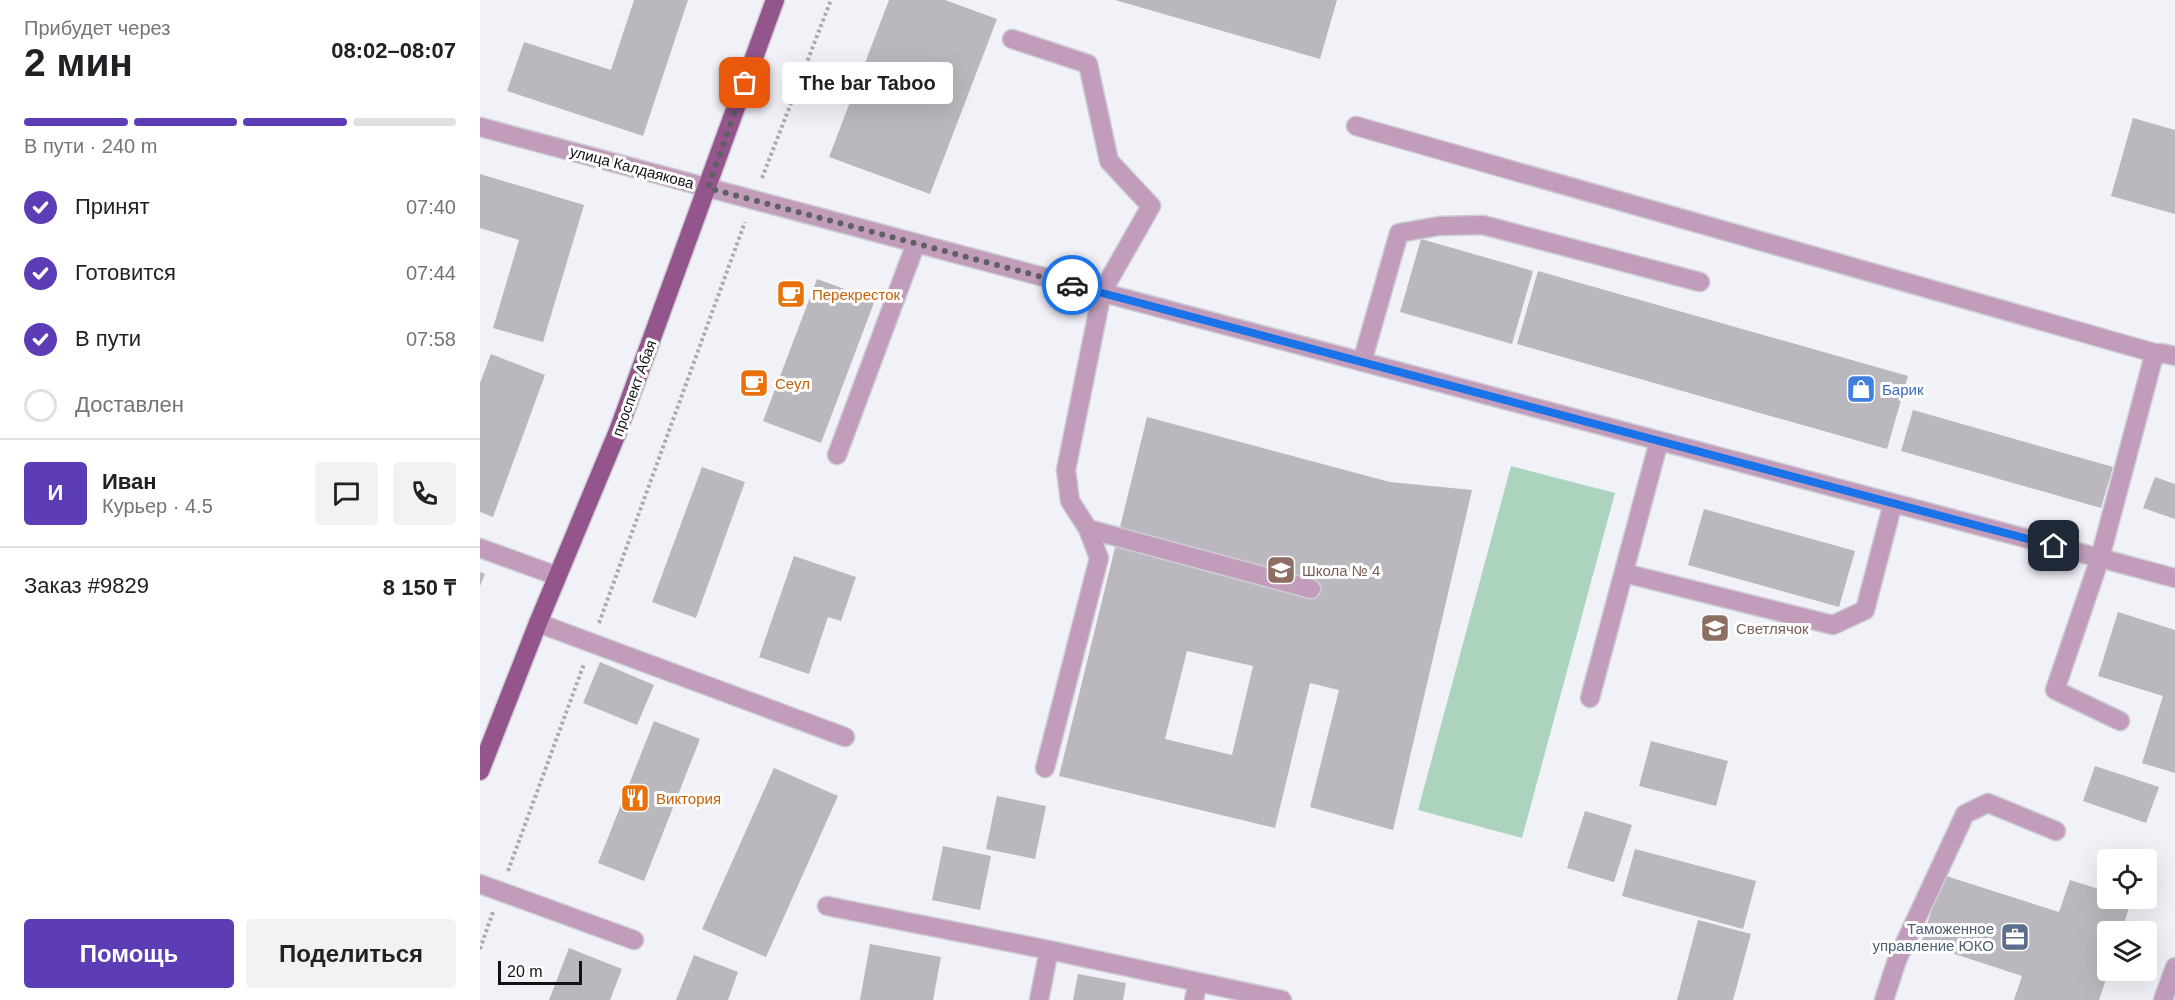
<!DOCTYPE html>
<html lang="ru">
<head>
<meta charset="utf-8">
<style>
  :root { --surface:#fff; --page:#f2f2f2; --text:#202124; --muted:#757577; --line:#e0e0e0; --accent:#5d3db5 }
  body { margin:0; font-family:Helvetica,sans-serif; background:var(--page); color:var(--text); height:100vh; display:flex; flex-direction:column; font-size:22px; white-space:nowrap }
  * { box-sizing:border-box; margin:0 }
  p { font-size:20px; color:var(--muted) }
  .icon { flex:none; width:33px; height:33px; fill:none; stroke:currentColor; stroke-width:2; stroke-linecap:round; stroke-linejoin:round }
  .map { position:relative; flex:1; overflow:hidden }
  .details { display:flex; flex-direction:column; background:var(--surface); width:480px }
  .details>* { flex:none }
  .tools { position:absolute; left:1617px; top:849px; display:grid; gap:12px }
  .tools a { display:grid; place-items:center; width:60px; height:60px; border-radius:6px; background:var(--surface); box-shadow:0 6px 24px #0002; font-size:30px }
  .scale { position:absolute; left:18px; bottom:15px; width:84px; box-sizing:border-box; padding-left:6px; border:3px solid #121214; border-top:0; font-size:16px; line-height:21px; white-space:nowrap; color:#121214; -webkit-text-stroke:4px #fff; paint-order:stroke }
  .pin { position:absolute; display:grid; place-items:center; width:51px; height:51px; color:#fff; margin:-26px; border-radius:12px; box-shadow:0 3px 9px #0006 }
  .courier { position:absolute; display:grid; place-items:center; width:60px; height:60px; margin:-30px; border:4px solid #1a73e8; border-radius:50%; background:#fff; color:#222; box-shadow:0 2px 8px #0007 }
  .bubble { position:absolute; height:42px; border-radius:6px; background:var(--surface); box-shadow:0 6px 24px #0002; font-size:20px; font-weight:700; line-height:42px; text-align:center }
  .head em { font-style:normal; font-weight:700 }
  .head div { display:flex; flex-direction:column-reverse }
  .head { display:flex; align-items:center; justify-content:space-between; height:102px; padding:0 24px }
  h1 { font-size:39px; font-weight:700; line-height:45px }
  .bar { display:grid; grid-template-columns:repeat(4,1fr); gap:9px 6px; align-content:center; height:72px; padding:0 24px }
  .bar i { height:8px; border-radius:4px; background:var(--line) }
  .bar .on { background:var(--accent) }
  .bar p { grid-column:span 4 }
  .line { display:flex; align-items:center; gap:15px; padding:0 24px; border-top:2px solid var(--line) }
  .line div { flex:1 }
  .round { display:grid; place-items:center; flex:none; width:63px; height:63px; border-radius:6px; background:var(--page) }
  ol { padding:0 24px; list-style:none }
  li { display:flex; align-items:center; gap:18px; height:66px }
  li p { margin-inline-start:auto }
  li .icon { padding:6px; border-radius:50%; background:var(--accent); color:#fff; stroke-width:4 }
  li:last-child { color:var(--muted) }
  li i { width:33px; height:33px; border:3px solid var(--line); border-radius:50% }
  .action { display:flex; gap:12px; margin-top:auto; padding:12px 24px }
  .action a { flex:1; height:69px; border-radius:6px; background:var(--accent); color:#fff; font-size:24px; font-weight:700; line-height:69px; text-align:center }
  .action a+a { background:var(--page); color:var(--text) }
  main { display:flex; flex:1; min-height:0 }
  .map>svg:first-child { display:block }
  .green { fill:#abd3be }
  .building { fill:#bbb7be; fill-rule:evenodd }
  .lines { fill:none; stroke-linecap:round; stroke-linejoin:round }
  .minor-casing { stroke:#cdcdd4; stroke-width:21 }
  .major-casing { stroke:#cdcdd4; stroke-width:21 }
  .path { stroke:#aaaab0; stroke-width:4; stroke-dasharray:3 3; stroke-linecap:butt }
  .minor { stroke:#c19dbb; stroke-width:18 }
  .major { stroke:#94548c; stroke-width:18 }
  .done { stroke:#606064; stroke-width:6; stroke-dasharray:0 10.8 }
  .route { stroke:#1a73e8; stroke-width:8 }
  .labels { text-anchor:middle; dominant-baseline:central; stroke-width:6; stroke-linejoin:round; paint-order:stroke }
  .street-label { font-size:15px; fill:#121214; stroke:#fff }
  .food-label { font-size:15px; fill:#c56008; stroke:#fff; text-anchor:start }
  .shop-label { font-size:15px; fill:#366cbe; stroke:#fff; text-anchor:start }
  .education-label { font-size:15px; fill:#785e54; stroke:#fff; text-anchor:start }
  .service-label { font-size:15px; fill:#4e5e75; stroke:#fff; text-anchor:end }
</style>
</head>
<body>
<main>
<section class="details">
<div class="head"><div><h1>2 мин</h1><p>Прибудет через</p></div><em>08:02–08:07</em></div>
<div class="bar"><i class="on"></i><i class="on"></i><i class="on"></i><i></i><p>В пути · 240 m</p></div>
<ol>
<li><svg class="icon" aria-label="check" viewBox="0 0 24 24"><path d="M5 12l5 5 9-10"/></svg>Принят<p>07:40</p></li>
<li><svg class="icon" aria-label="check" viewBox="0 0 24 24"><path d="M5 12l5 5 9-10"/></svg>Готовится<p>07:44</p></li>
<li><svg class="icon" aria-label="check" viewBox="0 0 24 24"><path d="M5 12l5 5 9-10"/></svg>В пути<p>07:58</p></li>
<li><i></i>Доставлен</li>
</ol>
<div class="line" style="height:108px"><b class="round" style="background:var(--accent);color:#fff">И</b><div><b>Иван</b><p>Курьер · 4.5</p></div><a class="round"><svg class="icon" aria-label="chat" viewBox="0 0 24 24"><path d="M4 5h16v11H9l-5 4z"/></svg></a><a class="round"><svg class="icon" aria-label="phone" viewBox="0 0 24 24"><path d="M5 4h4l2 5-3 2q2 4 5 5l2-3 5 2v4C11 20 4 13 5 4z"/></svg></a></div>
<div class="line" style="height:78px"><div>Заказ #9829</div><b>8 150 ₸</b></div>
<div class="action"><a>Помощь</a><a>Поделиться</a></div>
</section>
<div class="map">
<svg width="1695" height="1000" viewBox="0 0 1695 1000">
  <rect width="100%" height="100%" fill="#f1f1f8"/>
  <!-- green -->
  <path class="green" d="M1031,466l104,27 -93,345 -104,-28z"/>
  <!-- building -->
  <path class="building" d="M154,0h54l-45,136 -136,-45 17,-49 87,28z
    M409,0h56l52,19 -67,175 -101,-37z
    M635,0h222l-17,59z
    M1653,118l42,12v84l-64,-18z
    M0,174l104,31 -41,137 -50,-14 26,-88 -39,-12z
    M941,239l112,32 -21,73 -112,-32z
    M1058,271l370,105 -21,73 -370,-105z
    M337,279l58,21 -54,143 -58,-22z
    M11,354l54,21 -52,142 -13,-5v-129z
    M1433,410l200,57 -12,41 -200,-57z
    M667,417l243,65 82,8 -79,340 -83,-23 29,-117 -29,-7 -35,145 -216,-52zM707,651l66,15 -21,89 -67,-16z
    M222,467l43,15 -49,136 -44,-16z
    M1675,477l20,7v35l-32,-11z
    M1224,509l151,42 -16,56 -151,-42z
    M314,556l62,21 -15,44 -13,-4 -19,57 -50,-17z
    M0,572l5,2 -5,12z
    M1638,612l57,18v143l-33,-10 21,-67 -65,-20z
    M120,662l54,23 -17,40 -54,-22z
    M174,721l46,18 -56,142 -46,-18z
    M1171,741l77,20 -12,45 -77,-20z
    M1615,766l64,21 -13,36 -63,-22z
    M294,768l64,28 -72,161 -64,-28z
    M517,796l49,10 -11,53 -49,-10z
    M1105,811l47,14 -18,57 -47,-14z
    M463,846l48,10 -11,54 -48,-10z
    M1155,849l121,32 -13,48 -121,-33z
    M1463,875l116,37 11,-32 38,12v6l24,1 -11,33h-13l1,38 -10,30h-85l8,-24 -101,-33z
    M1218,920l53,14 -18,66h-56z
    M390,944l71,13 -8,43h-73z
    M89,948l53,21 -12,31h-61z
    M214,955l44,17 -10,28h-52z
    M598,974l48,9 -3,17h-50z"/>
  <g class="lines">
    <!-- minor casing -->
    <g class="minor-casing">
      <path id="minor" d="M532,39l76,25 21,97 42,45 -49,86 -36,178 4,31 18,28 11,29 -54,210
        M876,126l802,228
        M0,127l1695,451
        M882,362l37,-129 40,-7 44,-1 217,57
        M357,455l79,-212
        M608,529l223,60
        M0,548l77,28
        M1144,573l209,52 32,-15 28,-107
        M58,623l307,114
        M1110,698l69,-257
        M1640,721l-65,-31 45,-132 53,-199 8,-6 14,3
        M0,884l154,56
        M347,906l222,44
        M559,1000l10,-50 233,50
        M714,1000l4,-18
        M1404,1000l13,-40 68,-146 23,-11 68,28
        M1683,1000l12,-33"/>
    </g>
    <!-- major casing -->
    <g class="major-casing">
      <path id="major" d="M0,771l58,-148 80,-192 157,-431"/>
    </g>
    <!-- path -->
    <path class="path" d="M282,178l69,-178
      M119,623l146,-401
      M28,871l76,-207
      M0,949l13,-37"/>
    <!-- minor -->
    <use href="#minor" class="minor"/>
    <!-- major -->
    <use href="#major" class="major"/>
  </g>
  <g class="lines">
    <!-- done -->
    <path class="done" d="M265,83l-37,105 364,97"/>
    <!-- route -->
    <path class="route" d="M592,285l982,261"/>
  </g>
  <!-- icons -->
  <defs>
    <g id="cafe-square" transform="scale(1.5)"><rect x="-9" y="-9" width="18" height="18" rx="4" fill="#e8710a" stroke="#fff"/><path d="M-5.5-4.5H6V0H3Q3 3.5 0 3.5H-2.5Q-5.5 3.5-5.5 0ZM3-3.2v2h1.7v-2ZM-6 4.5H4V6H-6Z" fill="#fff"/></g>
    <g id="shop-square" transform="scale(1.5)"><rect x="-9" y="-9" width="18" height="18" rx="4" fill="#3f7fe0" stroke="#fff"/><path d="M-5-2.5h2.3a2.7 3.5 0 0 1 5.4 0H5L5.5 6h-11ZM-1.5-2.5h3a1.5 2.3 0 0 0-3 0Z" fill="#fff"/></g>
    <g id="school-square" transform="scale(1.5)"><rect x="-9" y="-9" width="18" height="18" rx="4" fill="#8d6e63" stroke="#fff"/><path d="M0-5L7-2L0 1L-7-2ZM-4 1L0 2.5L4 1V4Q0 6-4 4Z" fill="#fff"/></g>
    <g id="restaurant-square" transform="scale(1.5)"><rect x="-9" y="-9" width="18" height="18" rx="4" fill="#e8710a" stroke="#fff"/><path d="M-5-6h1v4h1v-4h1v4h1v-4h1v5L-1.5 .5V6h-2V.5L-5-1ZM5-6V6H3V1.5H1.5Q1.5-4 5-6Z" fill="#fff"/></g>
    <g id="office-square" transform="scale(1.5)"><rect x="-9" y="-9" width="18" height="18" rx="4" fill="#5c6f8a" stroke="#fff"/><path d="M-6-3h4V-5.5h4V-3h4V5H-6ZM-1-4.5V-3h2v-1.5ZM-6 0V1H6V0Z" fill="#fff"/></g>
  </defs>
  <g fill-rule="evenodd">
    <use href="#cafe-square" x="311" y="294"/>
    <use href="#cafe-square" x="274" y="383"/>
    <use href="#shop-square" x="1381" y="389"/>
    <use href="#school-square" x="801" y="570"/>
    <use href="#school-square" x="1235" y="628"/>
    <use href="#restaurant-square" x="155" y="798"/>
    <use href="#office-square" x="1535" y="937"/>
  </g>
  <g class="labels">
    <!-- street labels -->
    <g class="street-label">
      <text transform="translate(152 167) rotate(15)">улица Калдаякова</text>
      <text transform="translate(154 388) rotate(-70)">проспект Абая</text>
    </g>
    <!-- food labels -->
    <g class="food-label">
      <text x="332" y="294">Перекресток</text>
      <text x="295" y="383">Сеул</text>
      <text x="176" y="798">Виктория</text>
    </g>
    <!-- shop labels -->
    <g class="shop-label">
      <text x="1402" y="389">Барик</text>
    </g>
    <!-- education labels -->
    <g class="education-label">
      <text x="822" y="570">Школа № 4</text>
      <text x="1256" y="628">Светлячок</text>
    </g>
    <!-- service labels -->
    <g class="service-label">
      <text x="1514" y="928">Таможенное<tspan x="1514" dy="17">управление ЮКО</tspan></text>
    </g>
  </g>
</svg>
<div class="tools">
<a><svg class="icon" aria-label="locate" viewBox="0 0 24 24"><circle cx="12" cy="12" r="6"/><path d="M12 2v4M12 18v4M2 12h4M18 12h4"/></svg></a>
<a><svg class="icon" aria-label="layers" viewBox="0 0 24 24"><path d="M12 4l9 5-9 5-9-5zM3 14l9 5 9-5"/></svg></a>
</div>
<div class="scale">20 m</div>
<div class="pin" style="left:265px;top:83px;background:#ea580c"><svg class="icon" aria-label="bag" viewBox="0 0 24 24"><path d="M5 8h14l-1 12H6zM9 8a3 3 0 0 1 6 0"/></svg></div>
<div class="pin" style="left:1574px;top:546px;background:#1f2937"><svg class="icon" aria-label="home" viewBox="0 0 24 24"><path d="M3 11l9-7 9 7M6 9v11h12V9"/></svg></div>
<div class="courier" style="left:592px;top:285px"><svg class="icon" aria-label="car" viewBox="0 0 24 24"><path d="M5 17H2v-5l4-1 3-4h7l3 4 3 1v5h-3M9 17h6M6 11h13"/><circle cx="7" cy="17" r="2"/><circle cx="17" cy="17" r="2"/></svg></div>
<div class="bubble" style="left:302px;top:62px;width:171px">The bar Taboo</div>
</div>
</main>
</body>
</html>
